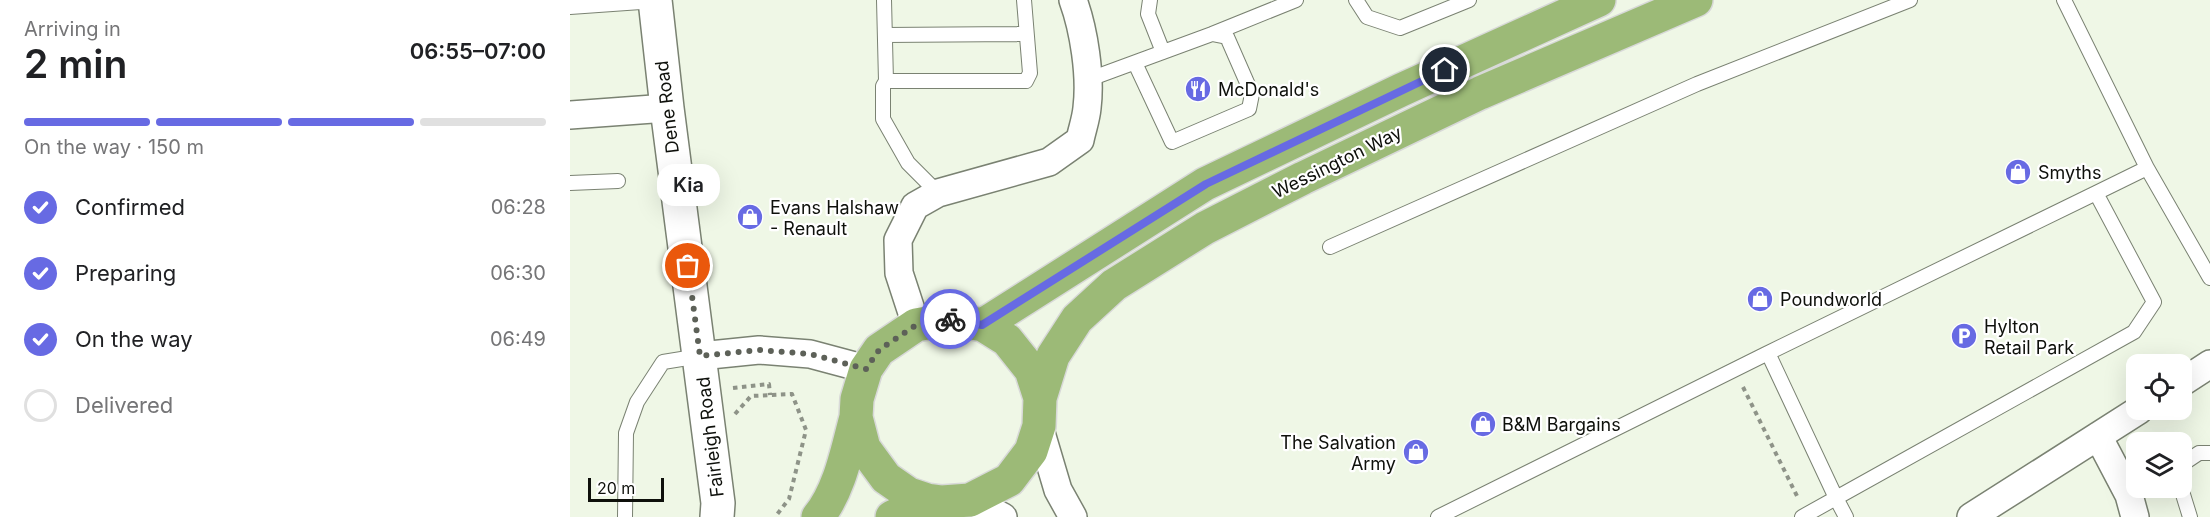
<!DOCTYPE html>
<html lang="en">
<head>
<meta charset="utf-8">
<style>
  :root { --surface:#fff; --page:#f6f6f6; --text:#202124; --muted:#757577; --line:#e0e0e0; --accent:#676ae3 }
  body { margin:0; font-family:Inter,sans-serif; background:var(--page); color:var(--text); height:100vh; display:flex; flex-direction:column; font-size:22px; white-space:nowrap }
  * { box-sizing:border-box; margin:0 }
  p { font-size:20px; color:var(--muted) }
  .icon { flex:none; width:33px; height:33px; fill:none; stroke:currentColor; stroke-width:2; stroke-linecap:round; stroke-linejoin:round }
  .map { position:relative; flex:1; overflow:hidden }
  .sheet { display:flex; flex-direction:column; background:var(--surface); width:570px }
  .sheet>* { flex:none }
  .buttons { position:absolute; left:1556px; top:354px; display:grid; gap:12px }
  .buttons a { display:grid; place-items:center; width:66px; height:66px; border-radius:12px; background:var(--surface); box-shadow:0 6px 24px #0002; font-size:30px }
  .scale { position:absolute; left:18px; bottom:15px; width:76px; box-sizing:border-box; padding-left:6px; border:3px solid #0e100b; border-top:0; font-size:16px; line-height:21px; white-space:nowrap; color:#0e100b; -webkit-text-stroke:4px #fff; paint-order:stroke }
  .pin { position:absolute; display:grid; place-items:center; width:51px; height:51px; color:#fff; margin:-26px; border:3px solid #fff; border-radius:50%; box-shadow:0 2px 6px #0007 }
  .courier { position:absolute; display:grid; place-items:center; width:60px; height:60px; margin:-30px; border:4px solid #676ae3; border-radius:50%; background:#fff; color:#222; box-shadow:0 2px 8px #0007 }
  .bubble { position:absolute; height:42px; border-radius:18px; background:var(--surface); box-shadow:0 6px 24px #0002; font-size:20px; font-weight:600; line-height:42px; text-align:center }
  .overview em { font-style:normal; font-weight:600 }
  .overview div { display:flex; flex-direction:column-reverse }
  .overview { display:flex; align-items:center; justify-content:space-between; height:102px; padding:0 24px }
  h1 { font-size:39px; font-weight:600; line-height:45px }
  .bar { display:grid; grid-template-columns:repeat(4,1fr); gap:9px 6px; align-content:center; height:72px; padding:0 24px }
  .bar i { height:8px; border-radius:4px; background:var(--line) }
  .bar .selected { background:var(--accent) }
  .bar p { grid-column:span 4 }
  ol { padding:0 24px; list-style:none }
  li { display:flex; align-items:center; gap:18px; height:66px }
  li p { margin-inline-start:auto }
  li .icon { padding:6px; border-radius:50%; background:var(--accent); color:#fff; stroke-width:4 }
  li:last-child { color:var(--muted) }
  li i { width:33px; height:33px; border:3px solid var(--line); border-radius:50% }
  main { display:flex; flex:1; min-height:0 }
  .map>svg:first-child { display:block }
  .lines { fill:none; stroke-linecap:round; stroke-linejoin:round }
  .service-casing { stroke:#7a8272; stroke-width:16 }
  .minor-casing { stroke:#7a8272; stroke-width:30 }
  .tertiary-casing { stroke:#7a8272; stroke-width:36 }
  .trunk-casing { stroke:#d8d9d8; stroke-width:36 }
  .path { stroke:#8e9388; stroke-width:4; stroke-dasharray:4.5 4.5; stroke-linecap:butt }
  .service { stroke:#fff; stroke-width:14 }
  .minor { stroke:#fff; stroke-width:27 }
  .tertiary { stroke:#fff; stroke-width:33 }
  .trunk { stroke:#9cba77; stroke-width:33 }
  .done { stroke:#5d6158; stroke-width:6; stroke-dasharray:0 10.8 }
  .route { stroke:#676ae3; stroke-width:8 }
  .labels { text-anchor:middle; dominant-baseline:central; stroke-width:4.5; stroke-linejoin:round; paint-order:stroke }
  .poi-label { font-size:18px; fill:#0e100b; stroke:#fff; text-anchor:start }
  .street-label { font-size:18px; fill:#0e100b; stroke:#fff }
</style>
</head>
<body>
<main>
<section class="sheet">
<div class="overview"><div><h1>2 min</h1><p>Arriving in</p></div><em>06:55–07:00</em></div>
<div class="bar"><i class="selected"></i><i class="selected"></i><i class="selected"></i><i></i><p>On the way · 150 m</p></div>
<ol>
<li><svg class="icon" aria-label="check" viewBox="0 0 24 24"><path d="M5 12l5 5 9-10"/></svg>Confirmed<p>06:28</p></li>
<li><svg class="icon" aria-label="check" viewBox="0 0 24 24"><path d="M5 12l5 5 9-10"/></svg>Preparing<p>06:30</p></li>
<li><svg class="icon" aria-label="check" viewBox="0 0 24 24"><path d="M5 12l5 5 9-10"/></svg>On the way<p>06:49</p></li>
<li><i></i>Delivered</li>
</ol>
</section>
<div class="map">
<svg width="1640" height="517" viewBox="0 0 1640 517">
  <rect width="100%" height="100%" fill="#eff7e6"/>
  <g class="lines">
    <!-- service casing -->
    <g class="service-casing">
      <path id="service" d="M314,0l2,81 -3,5v33l25,44 30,30
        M580,0l-2,14 15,38
        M786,0l11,17 33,11 69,-28
        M1494,0l83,168
        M0,7l85,-6
        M315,35l141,-1
        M565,63l37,79 77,-33 3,-15 -25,-57 -15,-3
        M517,80l125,-46 84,-34
        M316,81h140l4,-8 -6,-73
        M0,183l48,-2
        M1526,193l51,-25 63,110
        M760,247l367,-163 213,-84
        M1611,465l18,-12h11
        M1611,488l9,29
        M55,517l1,-84 11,-31 26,-40 37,-6
        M868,517l330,-164
        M1232,517l34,-19 298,-166 20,-30 -58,-109 -328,160 68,145 10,19"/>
    </g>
    <!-- minor casing -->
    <g class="minor-casing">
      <path id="minor" d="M0,115l97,-7
        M346,325l-17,-52 -1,-33 17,-34 23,-13 111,-31 31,-22c2,-10 6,-21 7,-32 4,-32 -3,-78 -14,-108
        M130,356l59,-6 51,4 56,15
        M1611,383l29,-19
        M469,426l19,64 15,27
        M1528,436l31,59 6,22
        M400,500l33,17
        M1401,517l168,-107"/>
    </g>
    <!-- tertiary casing -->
    <g class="tertiary-casing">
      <path id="tertiary" d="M85,0l12,108 51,395 -1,14"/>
    </g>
    <!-- trunk casing -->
    <g class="trunk-casing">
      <path id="trunk" d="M413,325l222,-141 196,-94 198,-90
        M470,398l-9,-28 -24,-30 -24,-15 -33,-6 -34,6 -37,25 -13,19 -9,30 -1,18 8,31 22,30 23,16 18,6 15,2 28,-2 39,-20 22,-29 8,-25 1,-28 13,-42 24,-37 37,-34 91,-57 98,-50 177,-85 216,-93
        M248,517c22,-27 29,-67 38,-100
        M322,517l35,-17"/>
    </g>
    <!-- path -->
    <path class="path" d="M1173,387l55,111
      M163,388l36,-4 1,11
      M165,414l16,-18 41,-2 14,36 -17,69 -14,18"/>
    <!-- service -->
    <use href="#service" class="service"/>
    <!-- minor -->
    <use href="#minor" class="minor"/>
    <!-- tertiary -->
    <use href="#tertiary" class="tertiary"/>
    <!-- trunk -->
    <use href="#trunk" class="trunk"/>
  </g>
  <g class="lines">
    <!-- done -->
    <path class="done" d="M118,266l12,90 59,-6 51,4 56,15 13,-19 37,-25 34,-6"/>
    <!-- route -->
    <path class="route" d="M380,319l32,6 224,-141 239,-114"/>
  </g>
  <!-- icons -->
  <defs>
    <g id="restaurant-disc" transform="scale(1.35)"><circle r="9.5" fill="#676ae3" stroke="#fff"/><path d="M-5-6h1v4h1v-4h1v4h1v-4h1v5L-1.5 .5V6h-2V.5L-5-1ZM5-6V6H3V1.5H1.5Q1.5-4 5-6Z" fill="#fff"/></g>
    <g id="shop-disc" transform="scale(1.35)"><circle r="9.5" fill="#676ae3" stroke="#fff"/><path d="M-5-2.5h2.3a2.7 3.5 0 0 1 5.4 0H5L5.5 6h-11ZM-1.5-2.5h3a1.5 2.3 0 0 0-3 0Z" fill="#fff"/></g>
    <g id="parking-disc" transform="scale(1.35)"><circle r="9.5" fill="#676ae3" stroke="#fff"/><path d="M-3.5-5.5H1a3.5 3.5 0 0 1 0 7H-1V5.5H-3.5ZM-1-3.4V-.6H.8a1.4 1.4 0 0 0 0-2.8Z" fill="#fff"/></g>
  </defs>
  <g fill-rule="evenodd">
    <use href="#restaurant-disc" x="628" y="89"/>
    <use href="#shop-disc" x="1448" y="172"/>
    <use href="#shop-disc" x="180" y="217"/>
    <use href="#shop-disc" x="1190" y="299"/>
    <use href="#parking-disc" x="1394" y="336"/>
    <use href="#shop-disc" x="913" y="424"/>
    <use href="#shop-disc" x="846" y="452"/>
  </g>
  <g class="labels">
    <!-- poi labels -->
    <g class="poi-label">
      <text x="648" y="89">McDonald's</text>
      <text x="1468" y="172">Smyths</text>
      <text x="200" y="207">Evans Halshaw<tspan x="200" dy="21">- Renault</tspan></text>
      <text x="1210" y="299">Poundworld</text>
      <text x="1414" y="326">Hylton<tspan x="1414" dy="21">Retail Park</tspan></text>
      <text x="932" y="424">B&amp;M Bargains</text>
      <text x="826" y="442" text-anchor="end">The Salvation<tspan x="826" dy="21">Army</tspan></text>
    </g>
    <!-- street labels -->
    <g class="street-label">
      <text transform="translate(97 107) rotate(-97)">Dene Road</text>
      <text transform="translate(767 162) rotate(-26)">Wessington Way</text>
      <text transform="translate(140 437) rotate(-97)">Fairleigh Road</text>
    </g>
  </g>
</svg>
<div class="buttons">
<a><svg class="icon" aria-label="locate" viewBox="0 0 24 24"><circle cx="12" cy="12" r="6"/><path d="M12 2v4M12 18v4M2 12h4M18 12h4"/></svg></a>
<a><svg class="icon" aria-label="layers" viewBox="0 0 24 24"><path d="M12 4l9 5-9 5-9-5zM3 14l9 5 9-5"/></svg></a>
</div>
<div class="scale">20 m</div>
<div class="pin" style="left:118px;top:266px;background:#ea580c"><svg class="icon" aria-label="bag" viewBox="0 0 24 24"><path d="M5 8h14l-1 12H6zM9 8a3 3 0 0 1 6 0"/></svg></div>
<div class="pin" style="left:875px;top:70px;background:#1f2937"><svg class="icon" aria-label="home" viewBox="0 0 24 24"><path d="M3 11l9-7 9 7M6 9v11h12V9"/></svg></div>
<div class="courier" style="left:380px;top:319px"><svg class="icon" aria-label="bike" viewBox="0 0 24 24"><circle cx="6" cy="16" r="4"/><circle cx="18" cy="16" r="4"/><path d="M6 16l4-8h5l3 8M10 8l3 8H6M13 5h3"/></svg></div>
<div class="bubble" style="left:87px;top:164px;width:63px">Kia</div>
</div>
</main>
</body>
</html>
